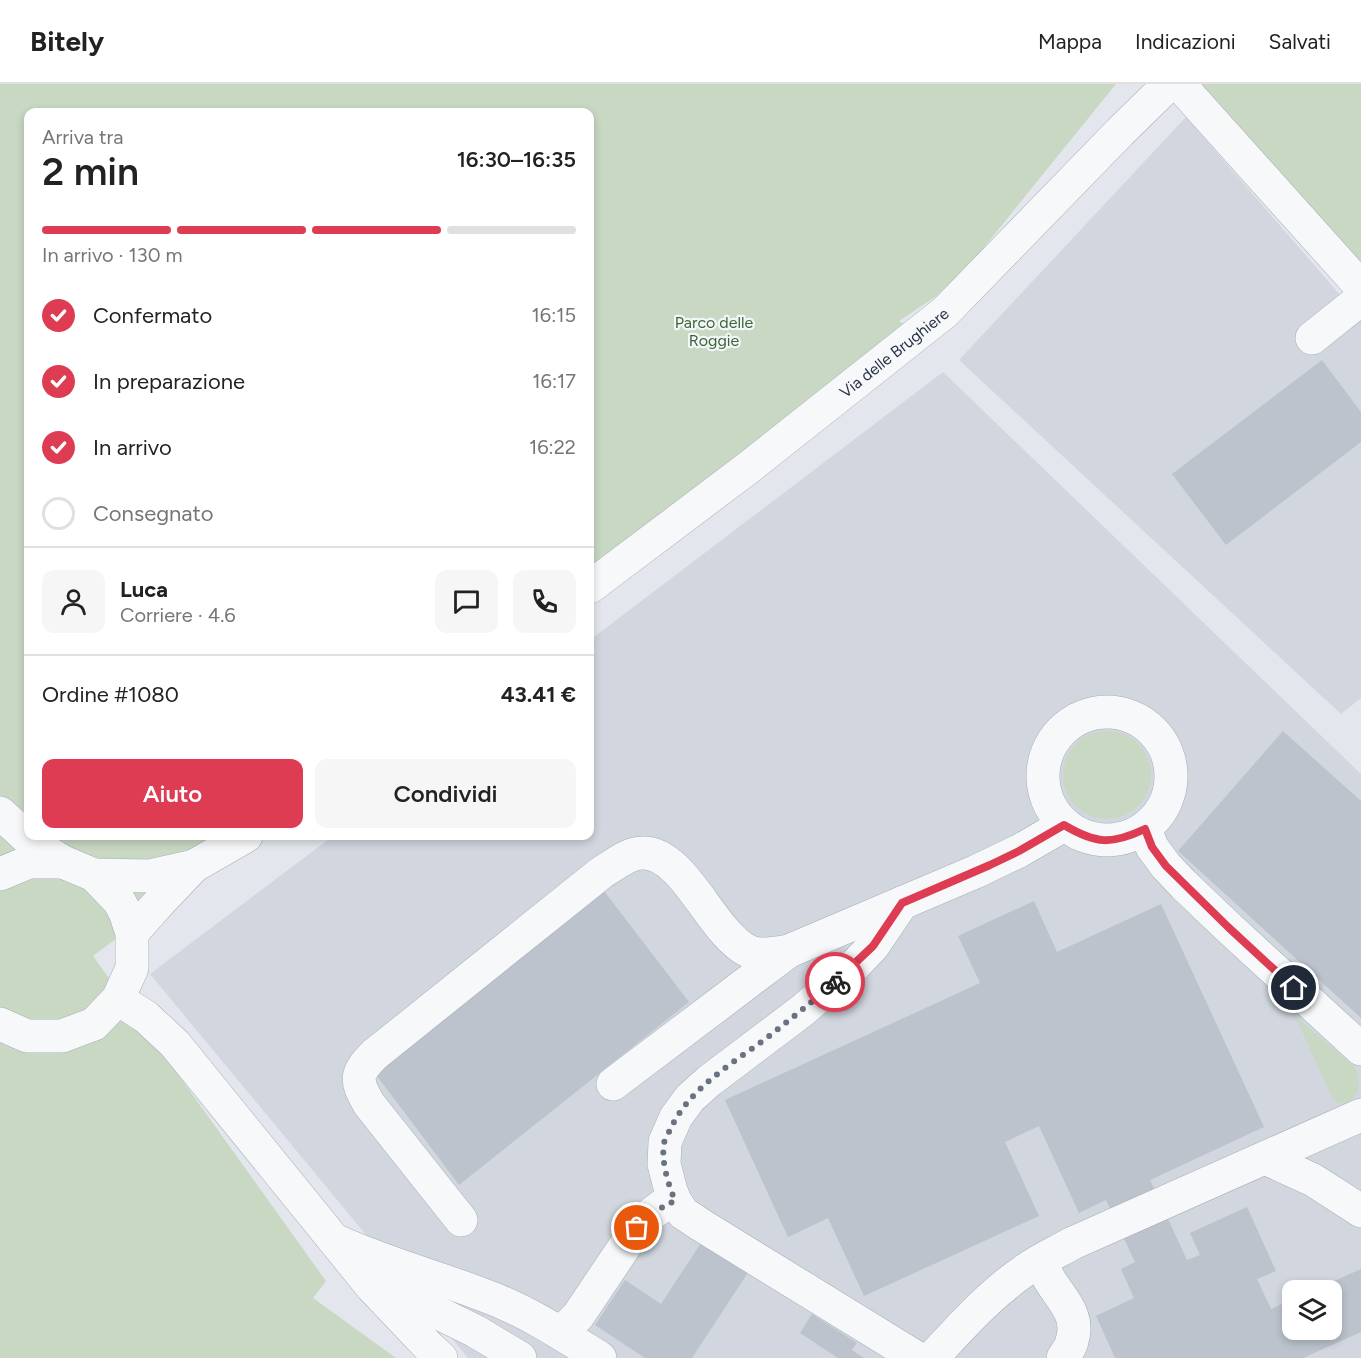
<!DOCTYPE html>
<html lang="it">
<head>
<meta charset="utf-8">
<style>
  :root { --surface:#fff; --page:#f6f6f6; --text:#222; --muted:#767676; --line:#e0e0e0; --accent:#de3c53 }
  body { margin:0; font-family:Figtree,sans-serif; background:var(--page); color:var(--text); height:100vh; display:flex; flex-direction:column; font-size:22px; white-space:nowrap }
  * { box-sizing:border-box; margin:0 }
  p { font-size:20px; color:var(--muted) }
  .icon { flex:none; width:33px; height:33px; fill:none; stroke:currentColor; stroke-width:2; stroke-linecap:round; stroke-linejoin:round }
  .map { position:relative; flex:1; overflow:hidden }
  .panel { position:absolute; left:24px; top:24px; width:570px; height:732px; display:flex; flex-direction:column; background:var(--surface); border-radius:12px; box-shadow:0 3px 9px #0003 }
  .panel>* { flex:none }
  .buttons { position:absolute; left:1282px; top:1196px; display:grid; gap:12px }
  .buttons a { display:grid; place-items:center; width:60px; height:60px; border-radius:12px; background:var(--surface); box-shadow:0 3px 9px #0003; font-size:30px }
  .pin { position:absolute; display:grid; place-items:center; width:51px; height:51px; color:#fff; margin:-26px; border:3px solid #fff; border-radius:50%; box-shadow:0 2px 6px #0007 }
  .courier { position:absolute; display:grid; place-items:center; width:60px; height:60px; margin:-30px; border:4px solid #de3c53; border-radius:50%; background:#fff; color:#222; box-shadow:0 2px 8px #0007 }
  .overview em { font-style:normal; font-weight:600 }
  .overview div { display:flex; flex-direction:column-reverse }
  .overview { display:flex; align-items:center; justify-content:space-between; height:102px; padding:0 18px }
  h1 { font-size:39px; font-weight:600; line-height:45px }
  .bar { display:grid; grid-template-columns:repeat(4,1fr); gap:9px 6px; align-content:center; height:72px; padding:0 18px }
  .bar i { height:8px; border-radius:4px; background:var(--line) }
  .bar .current { background:var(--accent) }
  .bar p { grid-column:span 4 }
  .line { display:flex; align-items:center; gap:15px; padding:0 18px; border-top:2px solid var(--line) }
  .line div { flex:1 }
  .round { display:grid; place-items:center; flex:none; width:63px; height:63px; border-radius:12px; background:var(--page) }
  ol { padding:0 18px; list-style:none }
  li { display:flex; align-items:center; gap:18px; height:66px }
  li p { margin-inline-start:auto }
  li .icon { padding:6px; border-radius:50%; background:var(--accent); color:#fff; stroke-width:4 }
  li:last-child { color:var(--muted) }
  li i { width:33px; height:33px; border:3px solid var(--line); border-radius:50% }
  .cta { display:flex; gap:12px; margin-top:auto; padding:12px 18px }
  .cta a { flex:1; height:69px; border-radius:12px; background:var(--accent); color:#fff; font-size:24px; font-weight:600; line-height:69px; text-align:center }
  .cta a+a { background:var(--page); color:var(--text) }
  header { display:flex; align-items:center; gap:36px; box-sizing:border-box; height:84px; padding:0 30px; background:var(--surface); border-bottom:2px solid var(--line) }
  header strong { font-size:28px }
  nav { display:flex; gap:33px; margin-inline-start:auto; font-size:21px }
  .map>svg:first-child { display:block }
  .built { fill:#d1d6df; fill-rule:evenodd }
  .green { fill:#c8d8c3 }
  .building { fill:#bcc3cd }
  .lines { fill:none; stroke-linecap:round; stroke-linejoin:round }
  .minor-casing { stroke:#a7adb8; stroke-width:34 }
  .minor { stroke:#f6f8fa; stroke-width:33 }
  .done { stroke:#697281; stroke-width:6; stroke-dasharray:0 10.8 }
  .route { stroke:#de3c53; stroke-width:8 }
  .labels { text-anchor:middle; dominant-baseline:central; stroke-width:4.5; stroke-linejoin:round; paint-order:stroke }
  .park-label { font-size:16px; fill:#3d6534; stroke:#f3f6f9 }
  .street-label { font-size:16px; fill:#283347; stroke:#f3f6f9 }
</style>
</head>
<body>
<header>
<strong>Bitely</strong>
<nav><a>Mappa</a><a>Indicazioni</a><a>Salvati</a></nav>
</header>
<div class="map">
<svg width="1361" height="1274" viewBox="0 0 1361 1274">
  <rect width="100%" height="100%" fill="#e3e7ed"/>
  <!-- built -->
  <path class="built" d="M1186,33l175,202v379l-20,16 -382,-354z
    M943,288l418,402v584h-893l-318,-384 183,-138h257v-196zM1293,1206h39v39h-39z"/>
  <!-- green -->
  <path class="green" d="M0,0h1116l-144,178 -37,35 -36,24 21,13 -330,249v-471h-562v724h225l-160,120 233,325 -13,17 83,60h-396z
    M1198,0h163v180z
    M1063 691a44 44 0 1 1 88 0a44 44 0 1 1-88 0Z
    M1295,932l60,51c6,18 6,25 -9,37l-8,-1 -6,-6z"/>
  <!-- building -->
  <path class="building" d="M1322,276l39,52v30l-135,103 -54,-71z
    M1283,647l78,70v217l-183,-167z
    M604,807l85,111 -230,183 -85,-113z
    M1034,817l23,51 104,-48 103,223 -114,53 37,80 13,-5 -10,-22 57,-26 29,64 -19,8 14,30 22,-10v30h39v-39h-18l47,-21v63l-58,26h-188l-19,-42 38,-18 -13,-29 14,-7 -29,-62 -27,13 -40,-87 -34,16 34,74 -175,80 -36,-78 -40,19 -63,-137 255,-117 -22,-47z
    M703,1156l46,31 -57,87h-47l-50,-33 30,-45 36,24z
    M812,1230l45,29 -5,7 12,8h-26l-38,-25z"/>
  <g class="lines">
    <!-- minor casing -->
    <g class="minor-casing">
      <g id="minor">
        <path d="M1179,0l182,203"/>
        <path d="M1312,254l49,-39"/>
        <path id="s1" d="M590,503l158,-119 197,-156 175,-180 49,-48"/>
        <circle cx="1107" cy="692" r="64"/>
        <path d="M0,729l34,31 29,18"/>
        <path d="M1145,745l7,18 14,19 18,19 44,42 133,122"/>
        <path d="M0,790l29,-12h34l31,13 25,26 6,11 7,21v35l-14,31 -24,25 -32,12h-35l-27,-12"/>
        <path d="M94,791l55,1 45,-10"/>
        <path d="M902,819l-29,43 -17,18 -53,46 -94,71 -19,17 -14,19 -11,25 -1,22 7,27 4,10 8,12 18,12 216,133"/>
        <path d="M132,849l24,-27 38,-40 52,-30"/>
        <path d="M118,915l28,18 29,27 197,243 58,61 11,10"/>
        <path d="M613,1000l176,-133"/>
        <path d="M1265,1074l48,22 48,31"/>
        <path d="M461,1136l-92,-116c-14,-24 -14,-30 6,-50l226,-181c12,-7 27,-20 41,-20 42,-2 69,80 106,98 12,6 28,2 41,0l186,-79 44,-21 45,-26"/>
        <path d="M339,1158c48,22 99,35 147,54 41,15 77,39 114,62"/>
        <path d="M1041,1177c3,7 5,14 10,21 12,19 29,34 21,59 -1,6 -6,12 -9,17"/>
        <path d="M379,1200l96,47 45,27"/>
        <path d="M558,1248l11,-7 9,-9 59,-88 13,-13 12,-9 13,-5"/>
        <path d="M932,1274c29,-31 57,-63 92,-87 15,-11 33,-19 49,-28l288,-128"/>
      </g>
    </g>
    <!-- minor -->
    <use href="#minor" class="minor"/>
  </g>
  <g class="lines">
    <!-- done -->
    <path class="done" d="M637,1144c12,-12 23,-21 38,-27 -7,-18 -14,-39 -11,-58 1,-4 4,-9 6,-13 19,-42 62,-66 98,-93 23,-18 45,-36 67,-55"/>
    <!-- route -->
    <path class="route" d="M835,898l38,-36 29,-43 88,-38 29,-14 45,-26c32,19 47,20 81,4l7,18 14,19 62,61 66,61"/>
  </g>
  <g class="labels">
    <!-- park labels -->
    <g class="park-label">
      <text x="714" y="238">Parco delle<tspan x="714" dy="18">Roggie</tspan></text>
    </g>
    <!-- street labels -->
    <g class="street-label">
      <text stroke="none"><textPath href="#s1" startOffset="384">Via delle Brughiere</textPath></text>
    </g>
  </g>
</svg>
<div class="buttons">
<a><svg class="icon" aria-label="layers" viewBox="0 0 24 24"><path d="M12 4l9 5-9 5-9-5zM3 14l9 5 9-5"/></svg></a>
</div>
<div class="pin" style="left:637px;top:1144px;background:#ea580c"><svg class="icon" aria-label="bag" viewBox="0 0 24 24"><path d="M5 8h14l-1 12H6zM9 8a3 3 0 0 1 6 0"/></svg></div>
<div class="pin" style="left:1294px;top:904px;background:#1f2937"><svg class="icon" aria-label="home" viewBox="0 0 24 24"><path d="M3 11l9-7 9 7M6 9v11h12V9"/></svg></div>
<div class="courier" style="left:835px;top:898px"><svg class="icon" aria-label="bike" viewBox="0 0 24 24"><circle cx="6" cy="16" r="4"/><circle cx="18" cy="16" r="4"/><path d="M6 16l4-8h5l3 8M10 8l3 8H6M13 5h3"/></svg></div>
<section class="panel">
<div class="overview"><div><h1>2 min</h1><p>Arriva tra</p></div><em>16:30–16:35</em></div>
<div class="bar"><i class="current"></i><i class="current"></i><i class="current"></i><i></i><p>In arrivo · 130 m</p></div>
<ol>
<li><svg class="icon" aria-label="check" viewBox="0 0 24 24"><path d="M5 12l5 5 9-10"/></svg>Confermato<p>16:15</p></li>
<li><svg class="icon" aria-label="check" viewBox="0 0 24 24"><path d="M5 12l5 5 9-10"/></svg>In preparazione<p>16:17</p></li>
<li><svg class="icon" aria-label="check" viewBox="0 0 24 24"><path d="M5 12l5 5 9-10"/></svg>In arrivo<p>16:22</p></li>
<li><i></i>Consegnato</li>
</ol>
<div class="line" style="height:108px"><a class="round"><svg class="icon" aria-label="person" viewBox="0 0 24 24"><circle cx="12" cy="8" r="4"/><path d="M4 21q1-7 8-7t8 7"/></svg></a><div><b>Luca</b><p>Corriere · 4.6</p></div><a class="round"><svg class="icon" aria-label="chat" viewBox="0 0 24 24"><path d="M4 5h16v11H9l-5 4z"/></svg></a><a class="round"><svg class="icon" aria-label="phone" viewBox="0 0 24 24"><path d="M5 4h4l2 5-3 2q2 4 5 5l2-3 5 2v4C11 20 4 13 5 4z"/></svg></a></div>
<div class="line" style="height:78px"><div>Ordine #1080</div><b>43.41 €</b></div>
<div class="cta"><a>Aiuto</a><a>Condividi</a></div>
</section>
</div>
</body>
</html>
